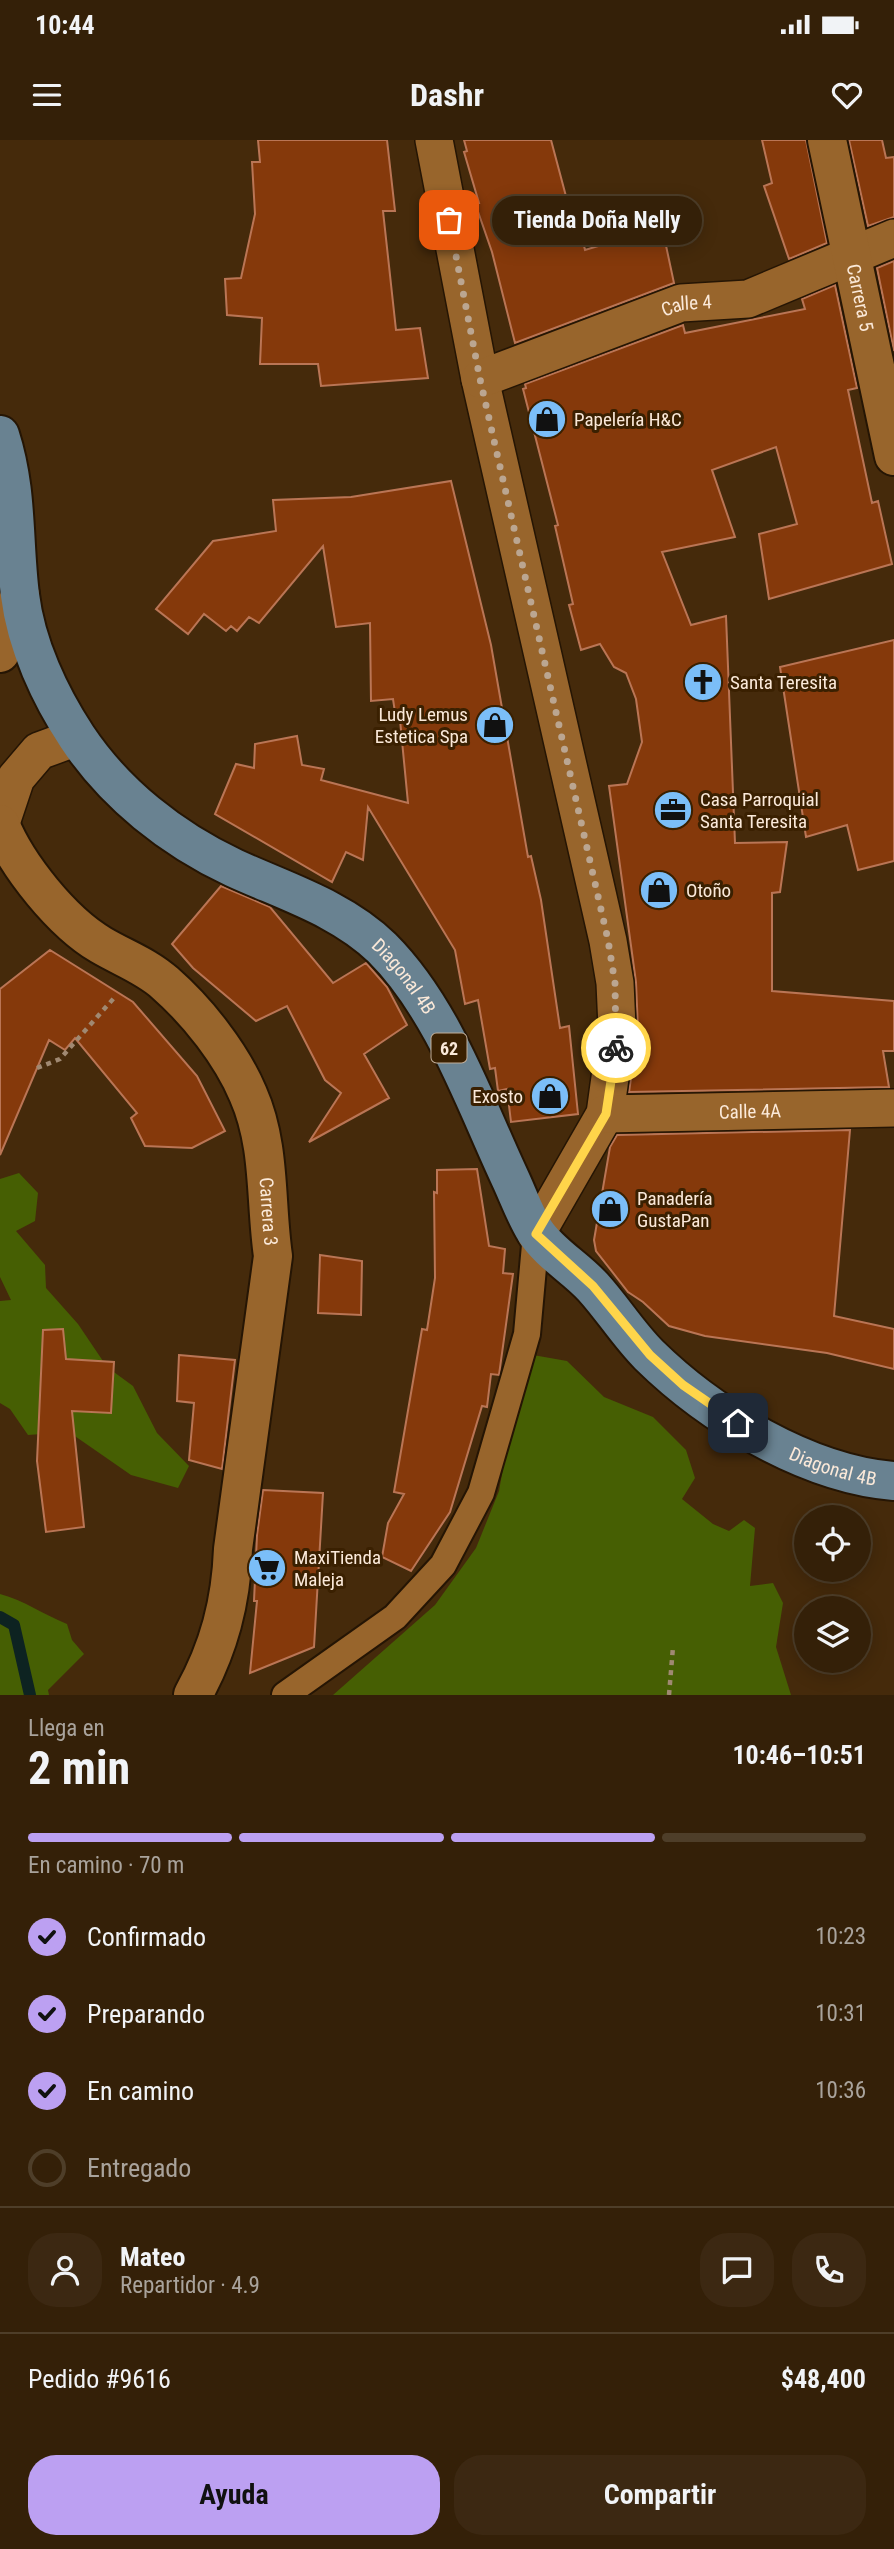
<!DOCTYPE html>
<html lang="es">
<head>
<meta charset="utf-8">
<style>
  :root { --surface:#342008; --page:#3c2812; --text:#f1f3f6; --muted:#a9a39c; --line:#4e3e29; --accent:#bca0f2 }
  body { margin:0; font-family:"Roboto Condensed",sans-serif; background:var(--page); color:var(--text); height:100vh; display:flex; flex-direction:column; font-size:26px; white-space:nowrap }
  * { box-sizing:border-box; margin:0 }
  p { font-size:23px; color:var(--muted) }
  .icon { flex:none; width:38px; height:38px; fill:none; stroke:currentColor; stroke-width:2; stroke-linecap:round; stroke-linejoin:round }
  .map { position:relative; height:1555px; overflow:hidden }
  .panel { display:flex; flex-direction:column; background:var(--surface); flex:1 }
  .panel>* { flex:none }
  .controls { position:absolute; left:794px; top:1365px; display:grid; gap:14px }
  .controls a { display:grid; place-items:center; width:77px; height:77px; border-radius:50%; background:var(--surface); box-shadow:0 4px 18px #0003,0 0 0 2px var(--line); font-size:35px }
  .pin { position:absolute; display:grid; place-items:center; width:60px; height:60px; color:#fff; margin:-30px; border-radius:14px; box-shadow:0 4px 10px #0006 }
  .courier { position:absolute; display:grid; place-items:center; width:70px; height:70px; margin:-35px; border:5px solid #ffd54a; border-radius:50%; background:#fff; color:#222; box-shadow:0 2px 9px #0007 }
  .bubble { position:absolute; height:49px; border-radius:24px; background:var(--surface); box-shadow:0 4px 18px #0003,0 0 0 2px var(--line); font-size:23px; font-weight:700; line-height:49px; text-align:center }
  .head em { font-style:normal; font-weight:700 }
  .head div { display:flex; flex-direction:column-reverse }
  .head { display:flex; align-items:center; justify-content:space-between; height:119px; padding:0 28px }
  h1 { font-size:46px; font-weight:700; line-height:52px }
  .bar { display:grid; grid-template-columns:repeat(4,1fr); gap:10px 7px; align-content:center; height:84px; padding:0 28px }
  .bar i { height:9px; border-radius:5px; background:var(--line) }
  .bar .current { background:var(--accent) }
  .bar p { grid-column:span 4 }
  .line { display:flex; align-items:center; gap:18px; padding:0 28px; border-top:2px solid var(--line) }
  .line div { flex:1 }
  .round { display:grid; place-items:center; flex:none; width:74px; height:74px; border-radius:28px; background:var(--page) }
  ol { padding:0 28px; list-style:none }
  li { display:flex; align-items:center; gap:21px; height:77px }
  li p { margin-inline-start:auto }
  li .icon { padding:7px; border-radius:50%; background:var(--accent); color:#111; stroke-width:4 }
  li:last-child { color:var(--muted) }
  li i { width:38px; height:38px; border:4px solid var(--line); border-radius:50% }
  .button { display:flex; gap:14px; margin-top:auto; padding:14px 28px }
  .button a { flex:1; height:80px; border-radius:28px; background:var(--accent); color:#111; font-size:28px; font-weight:700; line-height:80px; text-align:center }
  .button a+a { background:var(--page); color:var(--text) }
  .status { display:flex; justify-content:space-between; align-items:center; height:49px; padding:0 35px; background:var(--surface); direction:ltr }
  .status svg { height:19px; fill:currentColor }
  header { display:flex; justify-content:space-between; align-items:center; height:91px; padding:0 28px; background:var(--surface); font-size:32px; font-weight:700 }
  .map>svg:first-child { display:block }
  .green { fill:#465f03 }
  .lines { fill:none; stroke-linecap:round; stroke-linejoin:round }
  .stream { stroke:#0d2321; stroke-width:12 }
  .building { fill:#85390b; stroke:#ba7555; stroke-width:2 }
  .pedestrian-casing { stroke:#251504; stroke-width:30 }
  .minor-casing { stroke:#251504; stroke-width:40 }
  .tertiary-casing { stroke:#251504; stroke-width:42 }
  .primary-casing { stroke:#251504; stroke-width:42 }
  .path { stroke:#a08972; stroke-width:4.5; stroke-dasharray:5 5; stroke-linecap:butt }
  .pedestrian { stroke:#98652c; stroke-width:26 }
  .minor { stroke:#98652c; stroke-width:37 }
  .tertiary { stroke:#98652c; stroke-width:38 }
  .primary { stroke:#698291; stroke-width:38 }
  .done { stroke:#bba691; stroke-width:7; stroke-dasharray:0 12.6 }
  .route { stroke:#ffd54a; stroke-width:9 }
  .labels { text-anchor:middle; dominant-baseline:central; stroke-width:6; stroke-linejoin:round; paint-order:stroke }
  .shield { fill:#3a2001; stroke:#c1ad98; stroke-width:2 }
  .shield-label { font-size:18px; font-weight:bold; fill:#fbe9d9 }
  .street-label { font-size:19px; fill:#fbe9d9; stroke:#3a2001 }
  .poi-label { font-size:19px; fill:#fbe9d9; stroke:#3a2001; text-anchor:start }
</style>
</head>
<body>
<div class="status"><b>10:44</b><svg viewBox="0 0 49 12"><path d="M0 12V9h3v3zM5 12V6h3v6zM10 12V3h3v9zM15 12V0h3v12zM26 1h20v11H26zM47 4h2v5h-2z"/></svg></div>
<header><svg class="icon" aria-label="menu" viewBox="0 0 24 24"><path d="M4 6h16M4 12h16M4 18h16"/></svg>Dashr<svg class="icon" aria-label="heart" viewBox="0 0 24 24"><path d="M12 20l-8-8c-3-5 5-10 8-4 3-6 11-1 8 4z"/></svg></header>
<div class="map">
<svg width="894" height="1555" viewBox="0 0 894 1555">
  <rect width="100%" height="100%" fill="#452a0b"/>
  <!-- green -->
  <path class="green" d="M19,1033l19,20 -3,28 -19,10 29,34 1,23 32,36 29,43 26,19 24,47 32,33 -11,22 -47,-13 -62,-43 -41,3 -18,-26 -10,-6v-102l11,-1 -11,-23v-98z
    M533,1215l34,6 37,36 49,20 33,33 9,28 -13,21 31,25 16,7 15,-11 11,8 -5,58 23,-3 10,20 -7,44 15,48h-458l102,-90 41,-57 23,-57 13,-74z
    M0,1454c24,6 44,21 67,30l5,16 12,14 -36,36 1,5h-49z"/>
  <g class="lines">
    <!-- stream -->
    <path class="stream" d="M0,1477l14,8 16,70"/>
  </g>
  <!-- building -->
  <path class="building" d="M258,0h129l8,71h-12l13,119 24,-2 8,50 -107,8 -3,-22h-58l2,-46 -35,-3 -2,-36 16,-1 14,-64 -3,-52h8z
    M464,0h87l24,90 5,-1 5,21 77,-23 12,56 -159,60 -23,-91 -17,-49h4l-15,-51 3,-1z
    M762,0h44l21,103 -38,16 -25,-73 8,-3z
    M849,0h33l4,18 8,-1v60l-26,9z
    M894,121v90l-17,-83z
    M835,145l22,103 -9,2 24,113 6,-2 14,63 -123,35 -10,-65 38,-10 -21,-77 -64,23 23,67 -73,15 29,73 35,-9 9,227 52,-1 -7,50 -8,1v98l122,10v50h-11l6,36 -260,5 9,-62 -2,-48 -27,-196 18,-2 15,-42 -6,-43 -10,-26 -12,-6 -14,-23 -19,6 -12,-45 4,-1 -18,-78 3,-1 -35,-136 3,-1 -1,-4 158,-59 2,8 120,-24 -3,-10z
    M451,341l40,164 37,212 3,-1 10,44 19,128 9,-2 9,88 -67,8 -4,-33 -9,2 -3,-23 -5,1 -12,-69 -13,4 -10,-54 -87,-143 -5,53 -17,-8 -14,30 -117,-68 21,-50 18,4 1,-24 42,-8 5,29 22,4 -3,11 87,23 -8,-83 -4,-1 -3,-20 -22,2 -1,-78 -34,4 -13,-81 -64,77 -10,-6 -12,14 -6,-5 -5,5 -22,-17 -16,20 -32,-25 57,-68 63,-10 -3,-31 78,-3z
    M894,500v221l-36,9 -11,-45 -41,12 -26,-170z
    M221,746l49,21 63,76 33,-20 21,24 20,38 -43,29 25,44 -80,44 32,-49 -16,-13 -38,-74 -31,15 -63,-53 -21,-24z
    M50,810l83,52 64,74 28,55 -33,17 -47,-2 -14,-28 6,-5 -62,-75 -10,12 -16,-10 -49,115v-166z
    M850,990l-16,186 60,13v40l-67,-16 -122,-17 -36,-10 -26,-24 -15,-10 -32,-41 -2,-11 16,-93 7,-12z
    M477,1029l12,77 16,3 -2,24 10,1 -14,101 -8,-1 -4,33 -5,-1 -32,106 -39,59 -29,-14 6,-34 16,-29 -10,-2 28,-163 5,1 8,-52 -1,-86 3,1v-23z
    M320,1115l42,6 -1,54 -43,-2z
    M63,1189l3,30 48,3 -3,51 -39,-2 12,116 -38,5 -9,-71 6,-131z
    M179,1215l56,5 -13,109 -33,-9 5,-57 -17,-2z
    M263,1350l60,3 -9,154 -64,26 7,-72h-3l3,-66z"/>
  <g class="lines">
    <!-- pedestrian casing -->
    <g class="pedestrian-casing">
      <path id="pedestrian" d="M285,1555l110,-78 48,-52 38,-72 46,-159 9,-100"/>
    </g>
    <!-- minor casing -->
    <g class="minor-casing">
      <g id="minor">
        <path d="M434,0l46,239 128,562 7,42 2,44 -12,87 -69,120"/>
        <path id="s1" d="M480,239l201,-76 67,-4 146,-61"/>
        <path d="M0,686l16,-48 23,-27 38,-14"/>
        <path id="s2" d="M605,974l289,-6"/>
      </g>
    </g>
    <!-- tertiary casing -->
    <g class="tertiary-casing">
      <g id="tertiary">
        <path id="s3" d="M827,0l67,316"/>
        <path d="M0,513l20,-58"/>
        <path id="s4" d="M0,684c17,42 62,98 101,121 22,13 45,21 64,38 33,29 66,71 83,111 23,52 17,107 25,162l-40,293c-2,53 -14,99 -40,146"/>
      </g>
    </g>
    <!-- primary casing -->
    <g class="primary-casing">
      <g id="primary">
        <path id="s5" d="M0,295c18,56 13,104 20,160 6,50 30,101 57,142 38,57 95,102 157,131 50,23 107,40 148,80 61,61 92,153 128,230 8,17 15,37 25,53 14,22 41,37 58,56 20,22 35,47 56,68 61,60 158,119 245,126"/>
      </g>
    </g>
    <!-- path -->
    <path class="path" d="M37,928l23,-9 54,-61
      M669,1555l4,-48"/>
    <!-- pedestrian -->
    <use href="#pedestrian" class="pedestrian"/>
    <!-- minor -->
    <use href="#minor" class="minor"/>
    <!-- tertiary -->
    <use href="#tertiary" class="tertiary"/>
    <!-- primary -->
    <use href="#primary" class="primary"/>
  </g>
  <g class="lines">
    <!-- done -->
    <path class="done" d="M449,80l31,159 128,561 7,43 1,65"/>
    <!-- route -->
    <path class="route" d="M616,908l-10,66 -70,120 57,52 57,69 33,30 55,38"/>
  </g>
  <!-- icons -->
  <defs>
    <g id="shop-disc" transform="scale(2.0125)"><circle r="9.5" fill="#7bbef8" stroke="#3a2001"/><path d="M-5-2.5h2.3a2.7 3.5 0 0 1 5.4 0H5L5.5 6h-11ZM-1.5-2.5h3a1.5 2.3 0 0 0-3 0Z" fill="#111"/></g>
    <g id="church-disc" transform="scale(2.0125)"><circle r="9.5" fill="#7bbef8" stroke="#3a2001"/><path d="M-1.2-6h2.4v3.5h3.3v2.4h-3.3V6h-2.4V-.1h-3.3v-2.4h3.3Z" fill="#111"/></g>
    <g id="office-disc" transform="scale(2.0125)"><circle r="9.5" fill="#7bbef8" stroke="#3a2001"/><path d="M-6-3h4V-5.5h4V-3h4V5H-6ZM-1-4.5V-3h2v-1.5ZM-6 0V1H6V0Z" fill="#111"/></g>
    <g id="supermarket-disc" transform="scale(2.0125)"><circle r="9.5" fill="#7bbef8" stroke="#3a2001"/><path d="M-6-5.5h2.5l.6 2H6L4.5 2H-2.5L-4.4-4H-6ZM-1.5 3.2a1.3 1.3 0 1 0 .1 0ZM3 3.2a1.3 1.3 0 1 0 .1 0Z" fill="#111"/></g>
  </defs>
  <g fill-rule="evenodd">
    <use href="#shop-disc" x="547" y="279"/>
    <use href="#church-disc" x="703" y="542"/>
    <use href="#shop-disc" x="495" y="585"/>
    <use href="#office-disc" x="673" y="670"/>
    <use href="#shop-disc" x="659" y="750"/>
    <use href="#shop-disc" x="550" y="956"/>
    <use href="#shop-disc" x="610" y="1069"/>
    <use href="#supermarket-disc" x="267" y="1428"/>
  </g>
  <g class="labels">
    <!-- shield labels -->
    <rect class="shield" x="431.5" y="893.5" width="35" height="29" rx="5"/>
    <g class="shield-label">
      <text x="449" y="908">62</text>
    </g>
    <!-- street labels -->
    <g class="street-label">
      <text stroke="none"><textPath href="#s3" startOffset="161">Carrera 5</textPath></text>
      <text stroke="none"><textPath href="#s1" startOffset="220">Calle 4</textPath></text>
      <text stroke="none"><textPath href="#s5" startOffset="728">Diagonal 4B</textPath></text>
      <text stroke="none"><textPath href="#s2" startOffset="145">Calle 4A</textPath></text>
      <text stroke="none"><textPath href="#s4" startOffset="494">Carrera 3</textPath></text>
      <text stroke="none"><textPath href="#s5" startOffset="1402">Diagonal 4B</textPath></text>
    </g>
    <!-- poi labels -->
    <g class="poi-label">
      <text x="574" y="279">Papelería H&amp;C</text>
      <text x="730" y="542">Santa Teresita</text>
      <text x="468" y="574" text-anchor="end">Ludy Lemus<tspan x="468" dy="22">Estetica Spa</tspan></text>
      <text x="700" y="659">Casa Parroquial<tspan x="700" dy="22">Santa Teresita</tspan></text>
      <text x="686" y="750">Otoño</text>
      <text x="523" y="956" text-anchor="end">Exosto</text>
      <text x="637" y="1058">Panadería<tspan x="637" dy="22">GustaPan</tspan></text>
      <text x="294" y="1417">MaxiTienda<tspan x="294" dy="22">Maleja</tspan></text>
    </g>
  </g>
</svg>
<div class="controls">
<a><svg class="icon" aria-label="locate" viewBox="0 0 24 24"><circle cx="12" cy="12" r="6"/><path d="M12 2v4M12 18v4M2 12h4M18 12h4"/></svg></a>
<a><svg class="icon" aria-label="layers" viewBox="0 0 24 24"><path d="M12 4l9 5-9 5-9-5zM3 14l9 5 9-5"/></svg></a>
</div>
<div class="pin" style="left:449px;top:80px;background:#ea580c"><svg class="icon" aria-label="bag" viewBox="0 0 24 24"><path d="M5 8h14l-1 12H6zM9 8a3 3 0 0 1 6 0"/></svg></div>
<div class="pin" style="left:738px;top:1283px;background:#1f2937"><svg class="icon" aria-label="home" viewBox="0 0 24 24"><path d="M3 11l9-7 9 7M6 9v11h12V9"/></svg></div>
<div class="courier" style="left:616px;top:908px"><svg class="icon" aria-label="bike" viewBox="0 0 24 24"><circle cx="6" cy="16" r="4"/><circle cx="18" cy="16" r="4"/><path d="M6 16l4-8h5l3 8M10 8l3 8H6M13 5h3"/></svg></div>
<div class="bubble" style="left:492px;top:56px;width:210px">Tienda Doña Nelly</div>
</div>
<section class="panel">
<div class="head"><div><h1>2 min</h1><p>Llega en</p></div><em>10:46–10:51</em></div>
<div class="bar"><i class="current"></i><i class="current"></i><i class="current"></i><i></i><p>En camino · 70 m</p></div>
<ol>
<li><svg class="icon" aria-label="check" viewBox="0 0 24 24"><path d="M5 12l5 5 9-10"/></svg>Confirmado<p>10:23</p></li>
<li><svg class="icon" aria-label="check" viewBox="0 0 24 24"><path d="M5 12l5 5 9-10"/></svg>Preparando<p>10:31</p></li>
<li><svg class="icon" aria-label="check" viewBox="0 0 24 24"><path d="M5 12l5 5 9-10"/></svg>En camino<p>10:36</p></li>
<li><i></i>Entregado</li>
</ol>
<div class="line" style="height:126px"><a class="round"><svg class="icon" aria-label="person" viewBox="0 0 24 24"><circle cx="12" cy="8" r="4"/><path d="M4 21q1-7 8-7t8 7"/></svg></a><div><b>Mateo</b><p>Repartidor · 4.9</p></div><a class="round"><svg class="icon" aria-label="chat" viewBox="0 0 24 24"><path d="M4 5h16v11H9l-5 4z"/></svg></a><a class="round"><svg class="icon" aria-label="phone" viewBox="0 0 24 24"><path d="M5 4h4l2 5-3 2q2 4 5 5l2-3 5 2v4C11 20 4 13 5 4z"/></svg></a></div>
<div class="line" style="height:91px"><div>Pedido #9616</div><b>$48,400</b></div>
<div class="button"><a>Ayuda</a><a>Compartir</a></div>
</section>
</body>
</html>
